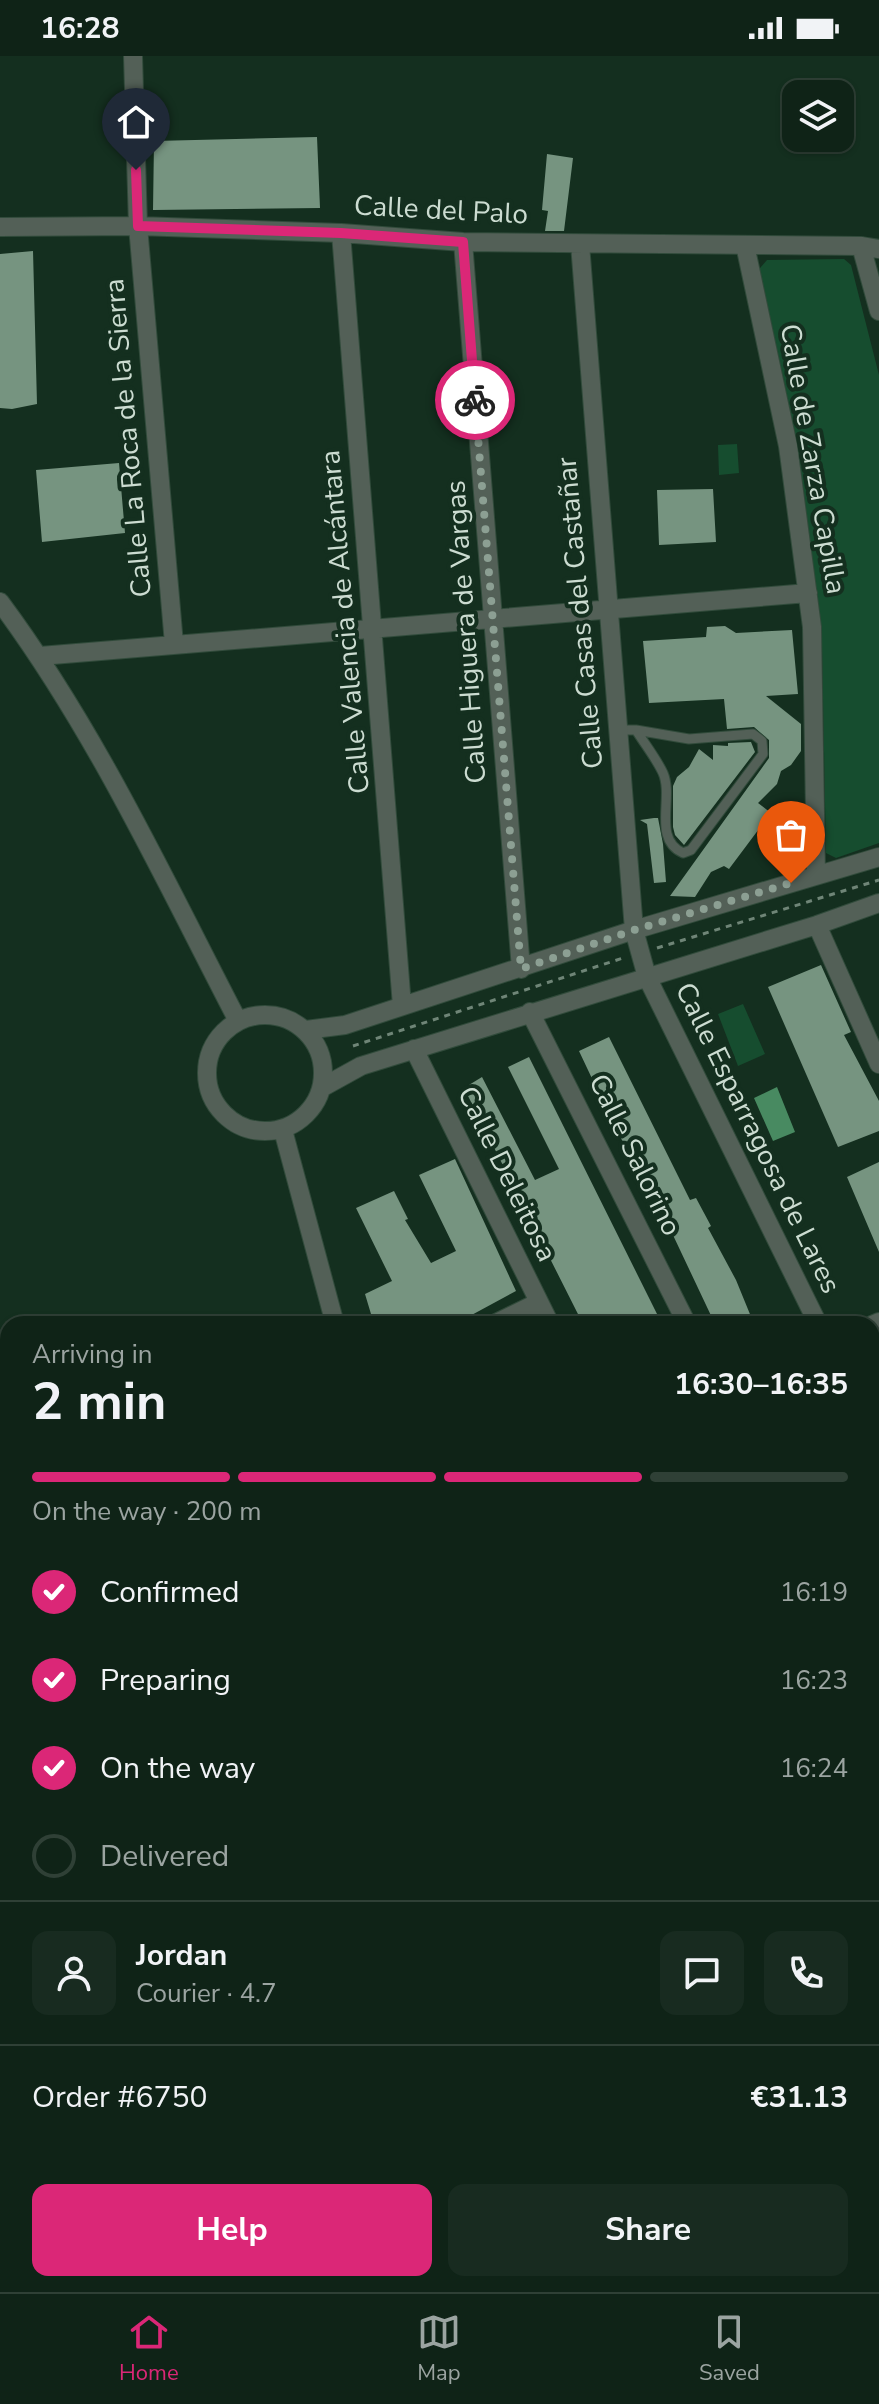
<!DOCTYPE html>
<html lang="en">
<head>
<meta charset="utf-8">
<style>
  :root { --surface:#0f2317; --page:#182b20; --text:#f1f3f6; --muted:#9ba4a1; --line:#2f4036; --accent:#db2777 }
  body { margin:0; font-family:"Nunito Sans",sans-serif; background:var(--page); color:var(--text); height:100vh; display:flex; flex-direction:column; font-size:30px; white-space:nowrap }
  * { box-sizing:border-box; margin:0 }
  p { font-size:26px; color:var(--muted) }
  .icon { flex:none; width:44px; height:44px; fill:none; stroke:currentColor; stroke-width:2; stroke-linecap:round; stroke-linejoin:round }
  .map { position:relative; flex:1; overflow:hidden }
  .drawer { position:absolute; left:0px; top:1260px; width:880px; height:976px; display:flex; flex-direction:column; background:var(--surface); border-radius:24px 24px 0 0; box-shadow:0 2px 6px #0004,0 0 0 2px var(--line) }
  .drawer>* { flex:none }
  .tools { position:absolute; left:782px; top:24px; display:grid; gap:16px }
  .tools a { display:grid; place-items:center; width:72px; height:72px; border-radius:16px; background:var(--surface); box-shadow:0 2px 6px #0004,0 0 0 2px var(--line); font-size:40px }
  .pin { position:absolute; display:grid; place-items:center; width:68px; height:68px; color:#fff; margin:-82px -34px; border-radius:50% 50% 50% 0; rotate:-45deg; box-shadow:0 0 8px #0007 }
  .pin .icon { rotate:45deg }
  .courier { position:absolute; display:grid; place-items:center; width:80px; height:80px; margin:-40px; border:6px solid #db2777; border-radius:50%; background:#fff; color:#222; box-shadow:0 2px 10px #0007 }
  .head em { font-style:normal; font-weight:700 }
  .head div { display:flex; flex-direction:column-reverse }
  .head { display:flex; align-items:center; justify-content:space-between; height:136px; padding:0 32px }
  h1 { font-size:52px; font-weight:700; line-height:60px }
  .bar { display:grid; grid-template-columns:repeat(4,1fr); gap:12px 8px; align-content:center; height:96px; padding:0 32px }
  .bar i { height:10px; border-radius:6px; background:var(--line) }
  .bar .current { background:var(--accent) }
  .bar p { grid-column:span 4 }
  .line { display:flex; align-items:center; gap:20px; padding:0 32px; border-top:2px solid var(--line) }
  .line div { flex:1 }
  .round { display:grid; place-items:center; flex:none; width:84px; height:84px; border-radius:16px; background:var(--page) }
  ol { padding:0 32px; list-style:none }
  li { display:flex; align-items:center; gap:24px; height:88px }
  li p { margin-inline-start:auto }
  li .icon { padding:8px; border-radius:50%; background:var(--accent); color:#fff; stroke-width:4 }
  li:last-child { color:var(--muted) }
  li i { width:44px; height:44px; border:4px solid var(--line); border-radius:50% }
  .primary-button { display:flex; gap:16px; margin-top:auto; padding:16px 32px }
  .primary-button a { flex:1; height:92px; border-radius:16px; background:var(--accent); color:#fff; font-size:32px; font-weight:700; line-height:92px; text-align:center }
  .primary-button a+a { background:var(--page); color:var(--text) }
  .status { display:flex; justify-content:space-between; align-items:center; height:56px; padding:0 40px; background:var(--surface); direction:ltr }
  .status svg { height:22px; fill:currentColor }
  .tab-bar { display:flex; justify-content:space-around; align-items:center; height:112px; border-top:2px solid var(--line); background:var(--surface); font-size:22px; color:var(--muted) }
  .tab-bar a { display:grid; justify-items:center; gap:4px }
  .tab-bar .current { color:var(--accent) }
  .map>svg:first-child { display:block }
  .green { fill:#164d2f }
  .water { fill:#488a61 }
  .building { fill:#769480 }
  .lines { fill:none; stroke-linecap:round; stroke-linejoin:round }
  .service-casing { stroke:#314b3b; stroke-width:11 }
  .minor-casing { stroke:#314b3b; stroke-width:20 }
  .path { stroke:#6f8577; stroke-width:3; stroke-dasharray:6 6; stroke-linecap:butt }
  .service { stroke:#536057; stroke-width:9 }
  .minor { stroke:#536057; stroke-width:18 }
  .rail-casing { stroke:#6e8376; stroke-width:8 }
  .rail { stroke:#142f1f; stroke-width:5; stroke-dasharray:15; stroke-linecap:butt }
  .done { stroke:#8c9f93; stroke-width:8; stroke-dasharray:0 14.4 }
  .route { stroke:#db2777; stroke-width:10 }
  .labels { text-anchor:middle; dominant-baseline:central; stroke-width:8; stroke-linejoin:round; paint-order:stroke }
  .street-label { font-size:28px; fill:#ccdcd1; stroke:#142f1f }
</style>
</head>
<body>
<div class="status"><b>16:28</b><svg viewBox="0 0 49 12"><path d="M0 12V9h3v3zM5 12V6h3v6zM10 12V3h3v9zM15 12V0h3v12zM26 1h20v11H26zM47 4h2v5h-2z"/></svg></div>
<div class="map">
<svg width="879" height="2236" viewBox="0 0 879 2236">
  <rect width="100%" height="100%" fill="#142f1f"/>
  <!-- green -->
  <path class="green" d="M844,203l7,6 28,110v468l-43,15 -10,-5 -4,-206 -6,-54 -17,-137 -39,-177v-11l7,-8z
    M737,388l2,29 -20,2 -1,-30z
    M743,948l22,50 -27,12 -20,-52z
    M879,1263v175l-7,6v-176z"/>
  <!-- water -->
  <path class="water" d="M777,1031l18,45 -22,9 -19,-43z
    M292,2228h184l-5,8h-188z"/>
  <!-- building -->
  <path class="building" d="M317,81l3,71 -167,2 1,-69z
    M547,98l26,4 -9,73h-19l3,-20 -6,-1z
    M33,195l4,153 -25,5 -12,-1v-154z
    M119,407l6,70 -83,9 -6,-72z
    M713,433l3,53 -57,3 -2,-55z
    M725,570l11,7 56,-3 6,64 -32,2 35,28v27l-10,14 -10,6 -4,13 -19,19 13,10 -42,56 -5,-3 -13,6 -16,25 -25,-1 99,-138v-18l-15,-13 -27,2 -3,-30 -75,4 -6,-62 63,-4 1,-10z
    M751,686l4,10 -71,93 -9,-10 -2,-8v-41l4,-9 12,-10 10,-18 14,11v-15l15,1v-3z
    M654,762h4l5,26 3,38 -12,1 -7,-59 -7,-4z
    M821,909l30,67 -7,3 35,66v30l-41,16 -70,-160z
    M609,981l81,163 6,-2 15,28 -3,2 28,52 18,44h-39l-77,-163 -4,2 -21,-40 -34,-72z
    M529,1001l133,267h-79l-119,-236 18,-11 53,103 24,-11 -51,-102z
    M455,1103l61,132 -61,33h-81l-9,-30 27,-13 -36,-73 38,-17 14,28 -3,1 26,43 25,-12 -37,-76z
    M879,1106v90l-32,-75z"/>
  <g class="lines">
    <!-- service casing -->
    <g class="service-casing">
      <path id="service" d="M618,674h18l53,9 64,-5 9,7 1,13 -72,96 -8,3c-31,-14 -9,-55 -20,-80 -7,-15 -19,-30 -27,-43
        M872,1830l7,-5
        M872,1885l7,-5"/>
    </g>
    <!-- minor casing -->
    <g class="minor-casing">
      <path id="minor" d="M133,0l5,170 36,418
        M0,171l138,-1 203,7 122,9 398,4 18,3
        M341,177l61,773
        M463,186l58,727
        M580,188l54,686 13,47 171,347
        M745,189l43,201 24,181 4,248
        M861,190l18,65
        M0,546c96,129 164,277 238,419
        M40,600l768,-63
        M817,869l62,139
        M530,956l157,312
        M207 1017a58 58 0 1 1 116 0a58 58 0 1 1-116 0Z
        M306,974l39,-5 289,-95 245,-73
        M414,993l136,275
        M323,1031l38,-21 456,-141 62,-22
        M283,1074l52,194
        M494,1268l45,-22
        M872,1269l7,-3
        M872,1901l7,-4
        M59,2236l11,-8"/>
    </g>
    <!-- path -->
    <path class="path" d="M657,892l222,-68
      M353,990l270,-88
      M219,2236l14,-8"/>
    <!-- service -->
    <use href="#service" class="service"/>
    <!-- minor -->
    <use href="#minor" class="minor"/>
    <!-- rail casing -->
    <g class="rail-casing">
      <path id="rail" d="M872,1467l7,-7
        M115,2236l11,-8"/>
    </g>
    <!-- rail -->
    <use href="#rail" class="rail"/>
  </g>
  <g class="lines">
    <!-- done -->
    <path class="done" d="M475,344l46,569 113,-39 157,-47"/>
    <!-- route -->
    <path class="route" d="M136,114l2,56 203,7 122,9 12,158"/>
  </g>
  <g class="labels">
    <!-- street labels -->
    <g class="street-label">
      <text transform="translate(441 154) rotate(3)">Calle del Palo</text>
      <text transform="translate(128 382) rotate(-95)">Calle La Roca de la Sierra</text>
      <text transform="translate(813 403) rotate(80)">Calle de Zarza Capilla</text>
      <text transform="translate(580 557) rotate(-95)">Calle Casas del Castañar</text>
      <text transform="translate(345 566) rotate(-95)">Calle Valencia de Alcántara</text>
      <text transform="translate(466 576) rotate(-94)">Calle Higuera de Vargas</text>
      <text transform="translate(758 1082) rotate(64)">Calle Esparragosa de Lares</text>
      <text transform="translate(635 1099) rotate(64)">Calle Salorino</text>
      <text transform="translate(507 1118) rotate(64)">Calle Deleitosa</text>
    </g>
  </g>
</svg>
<div class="tools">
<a><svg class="icon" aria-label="layers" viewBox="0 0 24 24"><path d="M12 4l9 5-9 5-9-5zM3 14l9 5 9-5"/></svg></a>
</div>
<div class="pin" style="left:791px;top:827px;background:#ea580c"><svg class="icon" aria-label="bag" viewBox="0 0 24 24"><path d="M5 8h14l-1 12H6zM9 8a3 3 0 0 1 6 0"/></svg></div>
<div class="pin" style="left:136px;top:114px;background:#1f2937"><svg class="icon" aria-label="home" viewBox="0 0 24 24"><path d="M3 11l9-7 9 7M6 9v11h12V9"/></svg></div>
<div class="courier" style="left:475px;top:344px"><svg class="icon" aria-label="bike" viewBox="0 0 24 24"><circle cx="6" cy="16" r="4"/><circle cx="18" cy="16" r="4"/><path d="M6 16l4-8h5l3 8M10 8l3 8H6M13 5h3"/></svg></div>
<section class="drawer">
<div class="head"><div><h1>2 min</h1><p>Arriving in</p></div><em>16:30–16:35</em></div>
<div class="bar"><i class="current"></i><i class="current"></i><i class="current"></i><i></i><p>On the way · 200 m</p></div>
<ol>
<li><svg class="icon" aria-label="check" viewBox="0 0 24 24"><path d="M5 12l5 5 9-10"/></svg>Confirmed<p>16:19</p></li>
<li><svg class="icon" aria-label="check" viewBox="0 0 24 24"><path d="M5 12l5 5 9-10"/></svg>Preparing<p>16:23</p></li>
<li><svg class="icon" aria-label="check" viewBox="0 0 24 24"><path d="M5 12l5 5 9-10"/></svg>On the way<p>16:24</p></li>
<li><i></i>Delivered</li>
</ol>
<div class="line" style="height:144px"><a class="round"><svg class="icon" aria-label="person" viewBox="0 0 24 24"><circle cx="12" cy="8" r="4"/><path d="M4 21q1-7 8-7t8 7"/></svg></a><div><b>Jordan</b><p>Courier · 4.7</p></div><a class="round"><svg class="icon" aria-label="chat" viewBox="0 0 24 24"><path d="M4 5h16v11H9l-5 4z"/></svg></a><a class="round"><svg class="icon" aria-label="phone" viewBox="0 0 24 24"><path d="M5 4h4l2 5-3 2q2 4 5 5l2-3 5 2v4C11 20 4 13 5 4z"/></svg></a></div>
<div class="line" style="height:104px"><div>Order #6750</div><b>€31.13</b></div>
<div class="primary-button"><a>Help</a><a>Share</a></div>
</section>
</div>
<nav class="tab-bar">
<a class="current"><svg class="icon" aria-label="home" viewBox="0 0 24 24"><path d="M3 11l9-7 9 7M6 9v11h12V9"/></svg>Home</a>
<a><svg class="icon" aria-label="map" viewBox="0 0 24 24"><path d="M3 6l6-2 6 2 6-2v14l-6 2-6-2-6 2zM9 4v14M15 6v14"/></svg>Map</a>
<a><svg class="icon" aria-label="saved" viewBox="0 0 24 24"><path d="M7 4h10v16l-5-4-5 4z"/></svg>Saved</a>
</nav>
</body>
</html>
